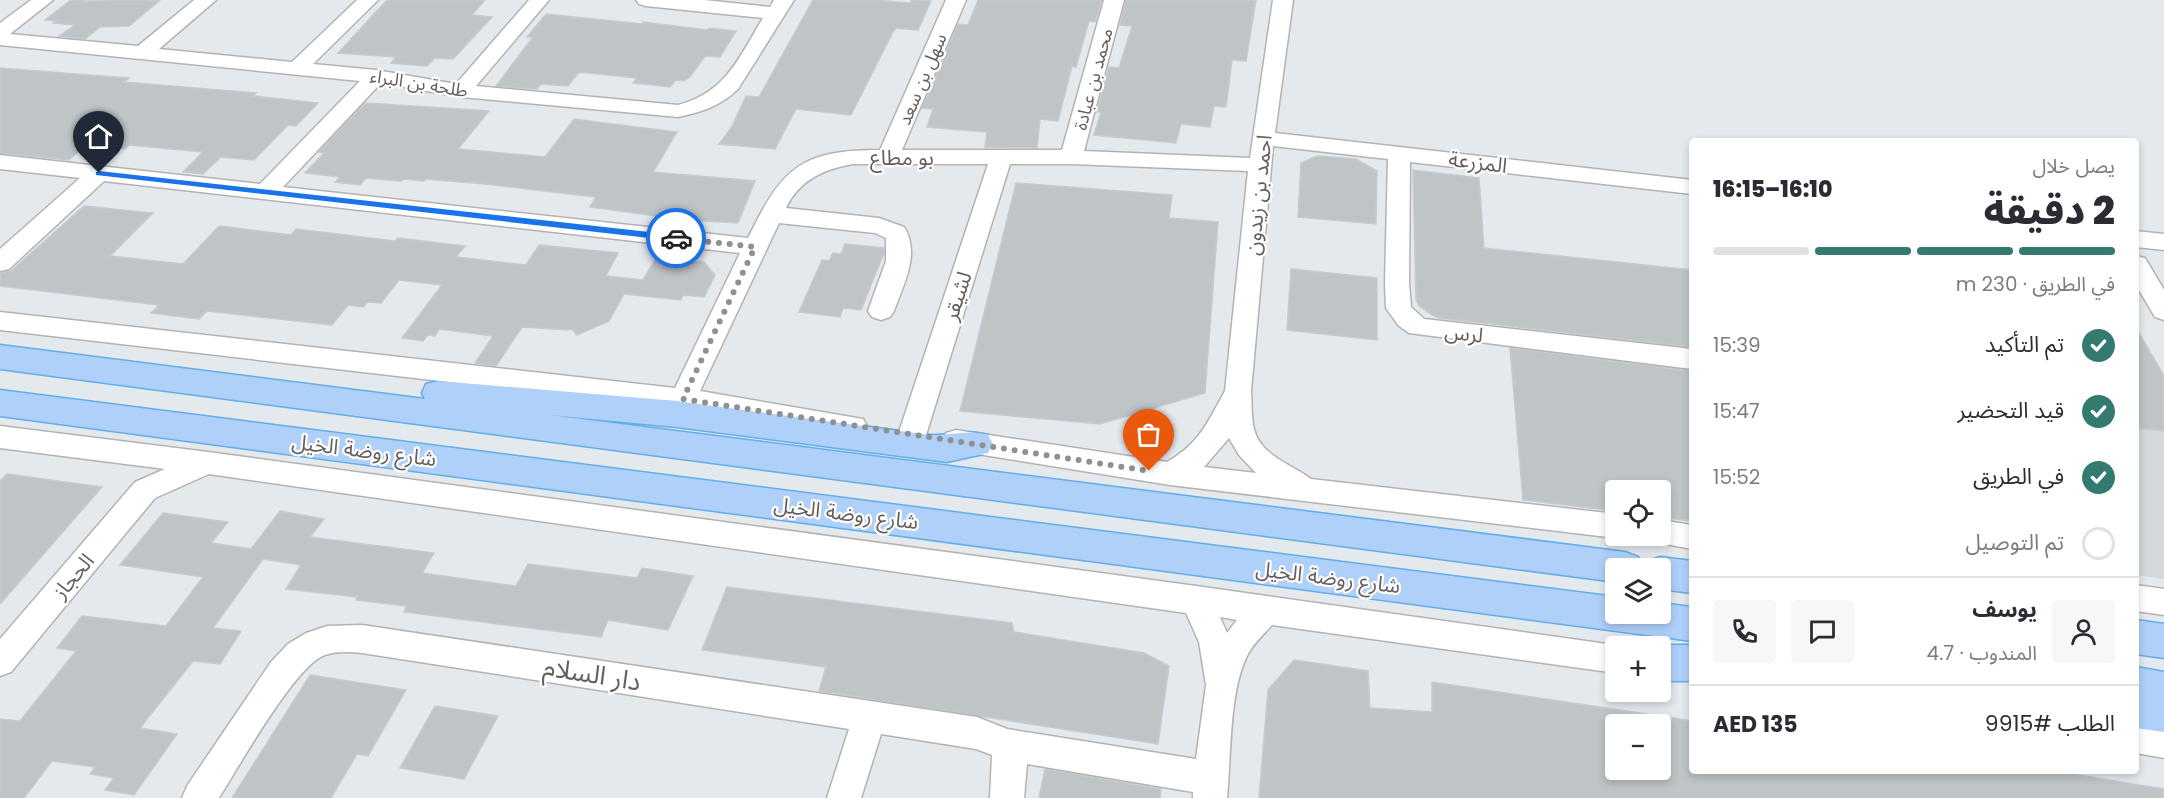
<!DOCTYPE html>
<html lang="ar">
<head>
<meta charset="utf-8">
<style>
  :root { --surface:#fff; --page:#f7f7f7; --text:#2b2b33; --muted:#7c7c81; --line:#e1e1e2; --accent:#337b70 }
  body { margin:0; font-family:Poppins,"Noto Sans Arabic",sans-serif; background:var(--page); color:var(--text); direction:rtl; height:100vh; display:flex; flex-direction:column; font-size:22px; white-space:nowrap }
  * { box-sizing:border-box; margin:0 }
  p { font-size:20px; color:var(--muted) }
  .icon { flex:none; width:33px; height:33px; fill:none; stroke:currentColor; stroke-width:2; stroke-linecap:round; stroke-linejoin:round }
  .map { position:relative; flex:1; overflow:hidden; direction:ltr }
  .panel { position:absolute; left:1689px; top:138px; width:450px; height:636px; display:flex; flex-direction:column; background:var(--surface); border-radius:6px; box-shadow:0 3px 9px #0003; direction:rtl }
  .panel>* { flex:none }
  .tools { position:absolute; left:1605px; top:480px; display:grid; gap:12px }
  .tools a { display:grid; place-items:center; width:66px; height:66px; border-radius:6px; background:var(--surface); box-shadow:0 3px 9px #0003; font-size:30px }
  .pin { position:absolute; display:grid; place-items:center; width:51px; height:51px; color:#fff; margin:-62px -26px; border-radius:50% 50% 50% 0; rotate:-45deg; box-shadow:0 0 6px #0007 }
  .pin .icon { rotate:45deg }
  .courier { position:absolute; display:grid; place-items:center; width:60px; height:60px; margin:-30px; border:4px solid #1a73e8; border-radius:50%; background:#fff; color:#222; box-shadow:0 2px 8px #0007 }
  .overview em { font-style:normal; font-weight:800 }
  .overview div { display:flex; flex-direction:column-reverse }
  .overview { display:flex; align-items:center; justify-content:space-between; height:102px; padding:0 24px }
  h1 { font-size:39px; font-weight:800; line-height:45px }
  .bar { display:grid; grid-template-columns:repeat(4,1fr); gap:9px 6px; align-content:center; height:72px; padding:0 24px }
  .bar i { height:8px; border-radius:4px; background:var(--line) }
  .bar .active { background:var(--accent) }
  .bar p { grid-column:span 4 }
  .line { display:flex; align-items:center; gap:15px; padding:0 24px; border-top:2px solid var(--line) }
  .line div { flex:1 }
  .round { display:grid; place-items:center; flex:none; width:63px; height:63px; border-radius:6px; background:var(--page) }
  ol { padding:0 24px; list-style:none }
  li { display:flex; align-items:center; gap:18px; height:66px }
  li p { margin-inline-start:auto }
  li .icon { padding:6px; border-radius:50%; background:var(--accent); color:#fff; stroke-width:4 }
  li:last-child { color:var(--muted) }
  li i { width:33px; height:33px; border:3px solid var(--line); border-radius:50% }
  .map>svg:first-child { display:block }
  .education { fill:#d3d8dd }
  .building { fill:#bfc4c6; stroke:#c3ccd2; stroke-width:1.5 }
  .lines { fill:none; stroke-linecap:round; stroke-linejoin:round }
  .minor-casing { stroke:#b6b2b0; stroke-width:3 }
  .major-casing { stroke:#64aee7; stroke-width:3 }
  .minor { fill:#fff; fill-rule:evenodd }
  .major { fill:#aed0f9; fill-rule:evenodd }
  .route { fill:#1a73e8 }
  .done { stroke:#918f8f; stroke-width:6; stroke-dasharray:0 10.8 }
  .labels { text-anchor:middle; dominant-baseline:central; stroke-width:4.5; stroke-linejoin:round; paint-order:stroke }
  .far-street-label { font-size:18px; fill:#645e5c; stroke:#fff }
  .street-label { font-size:21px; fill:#645e5c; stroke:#fff }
  .near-street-label { font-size:26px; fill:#645e5c; stroke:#fff }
</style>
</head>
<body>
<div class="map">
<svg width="2164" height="798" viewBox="0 0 2164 798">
  <rect width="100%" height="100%" fill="#e4e9ee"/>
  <!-- education -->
  <path class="education" d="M2136,428l28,3v148l-28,-4z"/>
  <!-- building -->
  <path class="building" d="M71,0l16,1 73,-1 -31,26 -29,1 -15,12 -26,-3 16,-11 -22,-2 3,-2 -11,-1z
    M387,0h98l-13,15 20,2 -39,42 -18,-1 -8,8 -36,-3 5,-6 -58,-4z
    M813,0h62l35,3 2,-3 19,1 -13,29 -22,-2 -3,4 -42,83 -55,-6 -21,40 -56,-5 12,-16 15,-32 13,1z
    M978,0h124l-7,22 -6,-1 -13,46 -4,-1 -14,55 -18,-2 -3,29 -52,-1 2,-15 -60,-5 6,-18 -11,-1 36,-84 10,1z
    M1126,0h130l-10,61 -14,-1 -6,47 -12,-1 -4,21 -29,-3 -5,19 -82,-8 7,-23h-4l12,-45 10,1 13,-42 -12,-1z
    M546,14l96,10 1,-2 65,8 1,-2 27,3 -16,26 -15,-1 -15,21 -6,4 -8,-1 -6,7 -37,-4 4,-5 -58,-6 -11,14 -27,-2 -4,5 -41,-3 37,-49h-6z
    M0,68l129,10 -5,4 132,11 -3,3 65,7 -22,23 -8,-1 -34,35 -33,-3 -18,17 -20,-2 20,-20 -74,-7 -4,4 -39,-4 -17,15 -69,-7z
    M365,103l124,8 -31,38 87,8 29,-38 103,13 -24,40 102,9 -17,42 -53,-3 -95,-13 6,-10 -111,-13 -60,-5 -1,2 -20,-2 -3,2 -35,-3 -6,7 -25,-3 5,-5 -35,-4 19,-20 -5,-1z
    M1317,156l39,3 21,12 -1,53 -78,-7 3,-54z
    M1413,170l66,8 5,70 208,22v77l-253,-29 -7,-3 -13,-9 -3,-6z
    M1016,183l156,12 -3,23 49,4 -13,171 -105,31 -140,-13z
    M84,206l69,7 -43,43 73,8 36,-38 72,9 5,-6 99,12 3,-3 67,8 -9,11 70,8 13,-20 79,8 -12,23 37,4 13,-22 48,4 11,13 -11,22 -21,-2 -2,5 -57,-6 -15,27 -32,14 -4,-5 -51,-3 -26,39 -21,-3 18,-27 -54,-7 -4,7 -7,-1 -5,6 -21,-3 40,-53 -43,-5 -18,23 -13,-1 -5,5 -15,-2 -16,20 -125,-14 -8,8 -48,-6 8,-8 -159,-19v-13l11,-2z
    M845,244l39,4v5l-23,57 -18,-2 -3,9 -41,-5 23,-52 7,1 4,-8 8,1z
    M1291,269l86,9v62l-90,-10z
    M2136,328l28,48v55l-28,-3z
    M1510,348l182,23v150l-32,-4v-27h-44v21l-93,-11z
    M7,474l95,13 -102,117v-123z
    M280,511l44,8 -14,18 124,16 -12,20 94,13 12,-22 109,14 5,-10 51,8 -25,54 -60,-10 -7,17 -197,-25 3,-6 -51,-6 1,-3 -71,-8 15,-24 -38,-6 -50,69 28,3 -21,33 -27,-3 -53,67 37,6 -43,61 -29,-5 9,-12 -24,-4 5,-7 -43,-6 -28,37h-24v-79l20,2 56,-70 -19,-3 25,-32 84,10 37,-49 -83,-12 43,-52 65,9 -17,21 40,6z
    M727,587l285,36 2,9 130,21 25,13 -11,78 -339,-53 7,-24 -124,-17z
    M1294,660l74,11 2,37 62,4v-30l221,33v9h-37v46h44v-54l32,5v50h362l110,18 -1,9h-904l9,-108z
    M310,675l96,15 -38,66 -11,-2 -26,44h-99z
    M435,706l63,10 -34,63 -64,-11z
    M1045,769l116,20 -1,9h-121z"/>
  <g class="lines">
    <!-- minor casing -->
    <g class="minor-casing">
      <path id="minor" d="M31,0h22l-43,34 128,12 56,-46h22l-57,49 133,13 65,-62h21l-65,64 63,6 80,14 73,-84h20l-73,86 202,19c49,-13 61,-48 85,-87l-117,-12 -7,-2 -3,-4h68l66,7 4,-7h20l-56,89c-17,17 -37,23 -60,28l-217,-20 -80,-14 -98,104 465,51c34,-69 51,-88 132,-88l66,-150h20l-64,150h160l42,-150h20l-40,151 166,7 23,-158h20l-18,133 417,47v14l-282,-32 -1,121 2,24 13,12 268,30v20l-283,-36 -11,-8 -12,-17 -1,-25 3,-124 -115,-13 -22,245c1,13 0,26 3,38 6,26 38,36 57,50l305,35v22h8l-8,2 -446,-53 -224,-36 -4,-8 4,-8 10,-3 211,32c33,-19 40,-39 58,-71l23,-220 -177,-7h-61l-84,271 -4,8 -10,3 -10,-3 -4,-8 90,-271h-135c-29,5 -54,16 -67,44l93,10 25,9c17,27 -1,58 -10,84l-4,6 -9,3 -9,-3 -4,-6 18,-50v-23l-11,-5 -96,-10 -79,168 163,28 4,7 -4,7 -10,4 -170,-28 -683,-79v-18l675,76 65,-135 -636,-72 -95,88 -9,2v-22l80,-71 -80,-9v-14l260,29 100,-103 -360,-36v-22zM1229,438l10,17 17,18 -52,-6z
        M2136,231l28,3v16l-28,-3z
        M2136,256l9,2 19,32v30l-9,-3 -19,-32z
        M0,426l208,26 988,134 425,60h-5v27l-344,-48c-8,9 -18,18 -24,29 -19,35 -17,103 -21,144h-34v-6l-166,-28 -3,34h-34l2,-43 -16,-6 -95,-15 -20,64h-34l22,-69 -487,-76c-12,-1 -25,-2 -37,2 -29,9 -87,113 -106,143h-37l5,-12 84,-124 17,-18 18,-11 21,-7 35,-1 615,92 30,12 189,30 10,-74 -7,-43 -13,-29 -977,-139 -54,24 -144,174 -11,4v-37l135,-157 30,-13 -165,-21zM1220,617l17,3 -10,13z
        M1660,520l32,5v24l-42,-8 -3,-5h13z
        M2136,585l28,4v26l-28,-4z
        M2136,721l28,5v32l-28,-5z"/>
    </g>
    <!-- major casing -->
    <g class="major-casing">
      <path id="major" d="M0,345l425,54 -3,-6 4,-9 12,-3 239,20 253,34c20,1 39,-6 58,0l5,9 -5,9 -41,9 -270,-35 -127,-12 1075,137 13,5 6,11h-28v14l-1616,-213z
        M0,390l1616,207v17h44v-11l32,4v34l-1692,-225z
        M1660,557l32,4v32l-32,-4v-21h-16l3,-6z
        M2136,620l28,4v34l-28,-4z
        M1660,645h32v36h-32v-35h-3z
        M2136,667l28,5v60l-28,-4z"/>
    </g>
    <!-- minor -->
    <use href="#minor" class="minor"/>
    <!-- major -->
    <use href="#major" class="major"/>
  </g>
  <!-- route -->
  <path class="route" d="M99,171l577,64 4,3 -4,3 -580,-66v-3z"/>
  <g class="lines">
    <!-- done -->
    <path class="done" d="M676,238l79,9 -72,152 466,72"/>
  </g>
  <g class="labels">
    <!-- far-street labels -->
    <g class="far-street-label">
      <text transform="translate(922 79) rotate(-67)">سهل بن سعد</text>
      <text transform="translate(1093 79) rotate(-75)">محمد بن عبادة</text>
      <text transform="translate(419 83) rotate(9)">طلحة بن البراء</text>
    </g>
    <!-- street labels -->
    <g class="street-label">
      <text x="902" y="157">بو مطاع</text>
      <text transform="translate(1478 162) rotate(7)">المزرعة</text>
      <text transform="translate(1258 195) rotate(-84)">احمد بن زيدون</text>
      <text transform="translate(957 296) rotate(-72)">لشيقر</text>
      <text transform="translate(1464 333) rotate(7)">لرس</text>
      <text transform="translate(364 450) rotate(7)">شارع روضة الخيل</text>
      <text transform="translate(846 513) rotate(7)">شارع روضة الخيل</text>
      <text transform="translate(73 576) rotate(-50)">الحجاز</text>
      <text transform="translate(1328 577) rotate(7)">شارع روضة الخيل</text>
    </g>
    <!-- near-street labels -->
    <g class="near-street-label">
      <text transform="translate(592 674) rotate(9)">دار السلام</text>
    </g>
  </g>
</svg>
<div class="tools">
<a><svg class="icon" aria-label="locate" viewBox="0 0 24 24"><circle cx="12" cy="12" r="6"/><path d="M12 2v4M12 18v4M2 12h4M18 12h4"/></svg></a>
<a><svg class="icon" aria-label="layers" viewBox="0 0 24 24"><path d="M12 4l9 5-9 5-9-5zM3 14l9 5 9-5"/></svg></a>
<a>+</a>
<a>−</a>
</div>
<div class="pin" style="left:1149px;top:471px;background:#ea580c"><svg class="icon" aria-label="bag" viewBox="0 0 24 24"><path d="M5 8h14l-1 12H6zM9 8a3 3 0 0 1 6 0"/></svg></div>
<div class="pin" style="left:99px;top:173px;background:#1f2937"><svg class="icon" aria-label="home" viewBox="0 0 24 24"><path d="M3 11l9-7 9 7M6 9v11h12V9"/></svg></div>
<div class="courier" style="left:676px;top:238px"><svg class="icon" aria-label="car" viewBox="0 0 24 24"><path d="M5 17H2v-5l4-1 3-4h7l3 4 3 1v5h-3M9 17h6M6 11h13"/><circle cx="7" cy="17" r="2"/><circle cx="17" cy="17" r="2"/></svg></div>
<section class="panel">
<div class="overview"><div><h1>2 دقيقة</h1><p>يصل خلال</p></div><em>16:10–16:15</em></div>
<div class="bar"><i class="active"></i><i class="active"></i><i class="active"></i><i></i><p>في الطريق · 230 m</p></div>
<ol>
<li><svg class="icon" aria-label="check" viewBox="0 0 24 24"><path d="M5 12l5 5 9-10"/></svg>تم التأكيد<p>15:39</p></li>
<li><svg class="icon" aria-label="check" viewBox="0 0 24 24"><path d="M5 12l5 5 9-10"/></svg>قيد التحضير<p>15:47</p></li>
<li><svg class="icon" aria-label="check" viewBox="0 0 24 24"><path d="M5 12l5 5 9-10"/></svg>في الطريق<p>15:52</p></li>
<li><i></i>تم التوصيل</li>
</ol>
<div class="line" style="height:108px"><a class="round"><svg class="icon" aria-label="person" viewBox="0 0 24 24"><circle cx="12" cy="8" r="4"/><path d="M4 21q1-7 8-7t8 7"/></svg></a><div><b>يوسف</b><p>المندوب · 4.7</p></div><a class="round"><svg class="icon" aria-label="chat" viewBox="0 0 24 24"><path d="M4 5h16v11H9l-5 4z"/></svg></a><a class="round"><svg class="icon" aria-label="phone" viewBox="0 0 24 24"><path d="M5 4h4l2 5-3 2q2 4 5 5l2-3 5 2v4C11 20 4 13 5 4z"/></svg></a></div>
<div class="line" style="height:78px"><div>الطلب #9915</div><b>AED 135</b></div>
</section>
</div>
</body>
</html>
